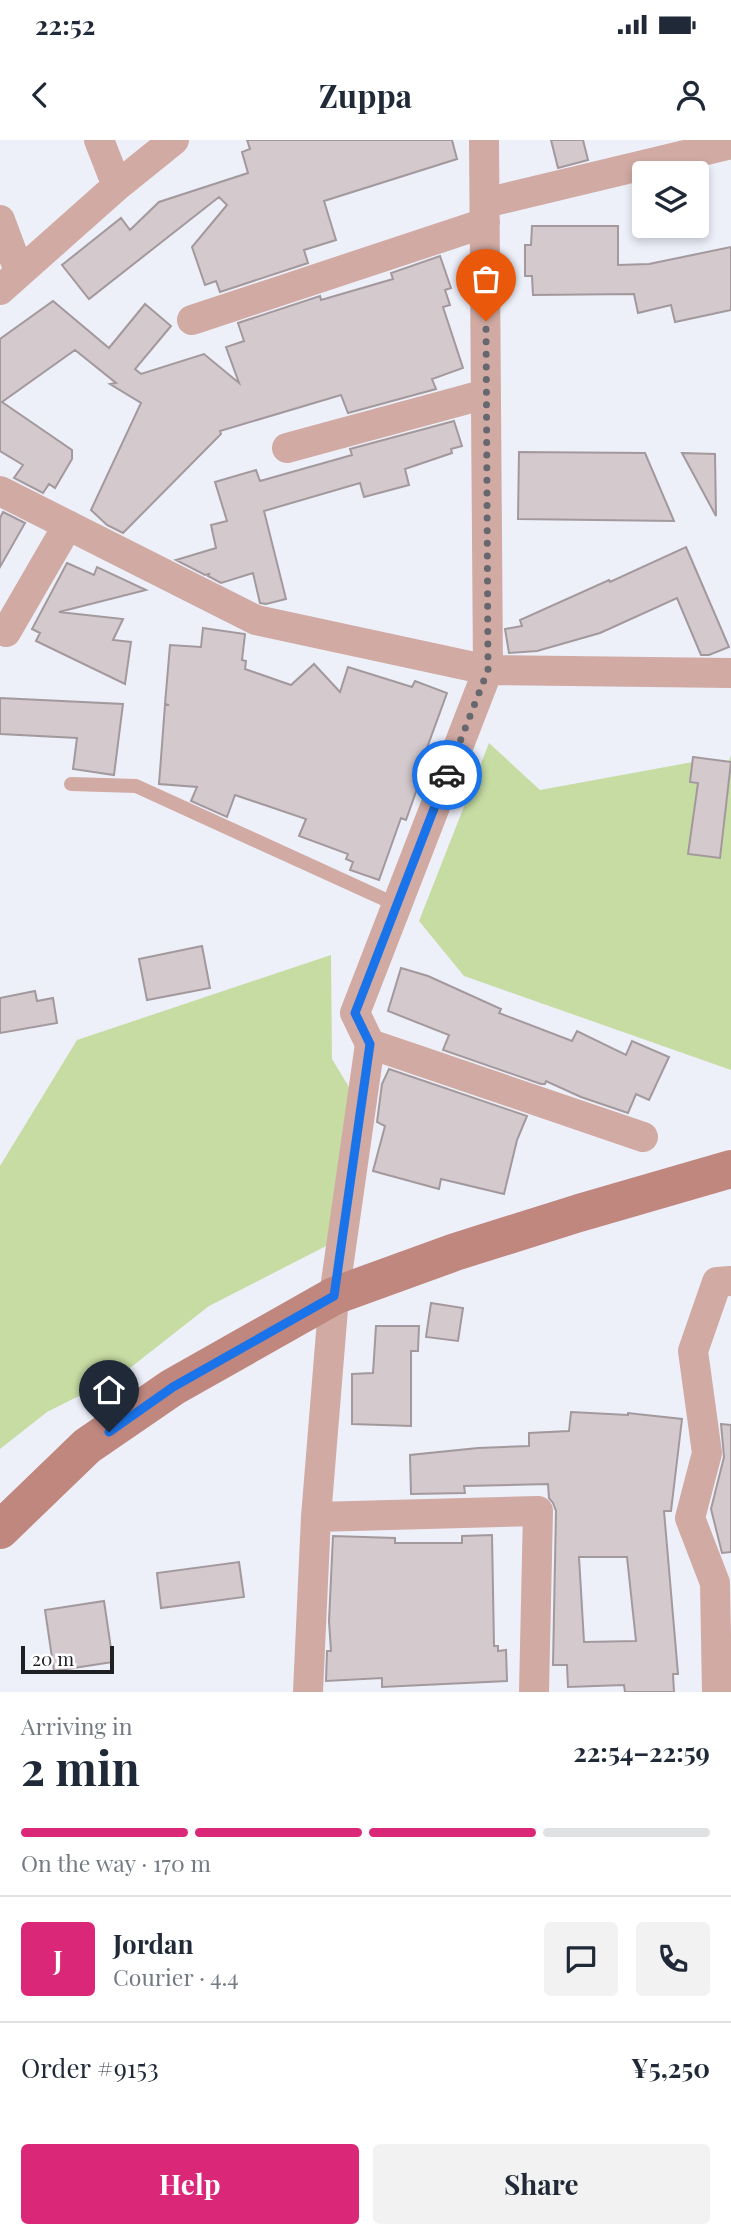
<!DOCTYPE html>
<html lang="en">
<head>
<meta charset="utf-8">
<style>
  :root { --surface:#fff; --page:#f2f2f3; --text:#1f2937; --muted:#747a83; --line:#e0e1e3; --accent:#db2777 }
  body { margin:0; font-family:"Playfair Display",serif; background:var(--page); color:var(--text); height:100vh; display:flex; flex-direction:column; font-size:26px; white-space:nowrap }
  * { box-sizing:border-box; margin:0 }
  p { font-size:23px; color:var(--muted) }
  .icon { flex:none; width:38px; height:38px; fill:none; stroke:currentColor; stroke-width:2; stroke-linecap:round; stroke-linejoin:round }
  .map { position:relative; height:1552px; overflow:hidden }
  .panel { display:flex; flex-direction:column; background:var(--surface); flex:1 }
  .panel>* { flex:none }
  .tools { position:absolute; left:632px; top:21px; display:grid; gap:14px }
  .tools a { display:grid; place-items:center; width:77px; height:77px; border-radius:7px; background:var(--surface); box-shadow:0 4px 10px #0003; font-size:35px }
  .scale { position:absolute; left:21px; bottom:18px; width:93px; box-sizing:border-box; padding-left:7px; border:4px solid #1f2024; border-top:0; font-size:19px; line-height:24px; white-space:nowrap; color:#1f2024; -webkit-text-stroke:5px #fff; paint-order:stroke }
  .pin { position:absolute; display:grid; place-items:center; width:60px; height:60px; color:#fff; margin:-72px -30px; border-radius:50% 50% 50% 0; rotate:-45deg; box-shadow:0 0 7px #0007 }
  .pin .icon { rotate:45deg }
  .courier { position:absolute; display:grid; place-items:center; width:70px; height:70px; margin:-35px; border:5px solid #1a73e8; border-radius:50%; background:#fff; color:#222; box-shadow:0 2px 9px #0007 }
  .overview em { font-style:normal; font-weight:700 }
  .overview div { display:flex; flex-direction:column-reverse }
  .overview { display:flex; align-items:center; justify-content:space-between; height:119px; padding:0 21px }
  h1 { font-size:46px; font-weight:700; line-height:52px }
  .bar { display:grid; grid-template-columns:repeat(4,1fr); gap:10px 7px; align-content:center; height:84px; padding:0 21px }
  .bar i { height:9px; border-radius:5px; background:var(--line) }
  .bar .active { background:var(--accent) }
  .bar p { grid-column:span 4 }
  .line { display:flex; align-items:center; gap:18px; padding:0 21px; border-top:2px solid var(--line) }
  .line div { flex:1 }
  .round { display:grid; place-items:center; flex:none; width:74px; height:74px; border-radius:7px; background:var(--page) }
  .button { display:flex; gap:14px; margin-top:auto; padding:14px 21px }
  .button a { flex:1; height:80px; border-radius:7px; background:var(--accent); color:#fff; font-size:28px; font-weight:700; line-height:80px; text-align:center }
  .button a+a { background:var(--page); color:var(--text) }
  .status { display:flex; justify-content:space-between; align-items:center; height:49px; padding:0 35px; background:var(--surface); direction:ltr }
  .status svg { height:19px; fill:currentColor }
  header { display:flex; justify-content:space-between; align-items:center; height:91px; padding:0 21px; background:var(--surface); font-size:32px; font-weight:700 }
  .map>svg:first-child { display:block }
  .green { fill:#c7dca3 }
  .building { fill:#d4c9cd; stroke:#a3999d; stroke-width:2; fill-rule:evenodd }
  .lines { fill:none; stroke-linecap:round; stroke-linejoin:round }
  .lane { stroke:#d0aaa3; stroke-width:14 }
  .street { stroke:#d0aaa3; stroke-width:30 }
  .secondary { stroke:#bf877e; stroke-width:38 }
  .done { stroke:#67686f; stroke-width:7; stroke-dasharray:0 12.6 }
  .route { stroke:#1a73e8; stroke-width:9 }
</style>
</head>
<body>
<div class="status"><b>22:52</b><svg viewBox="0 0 49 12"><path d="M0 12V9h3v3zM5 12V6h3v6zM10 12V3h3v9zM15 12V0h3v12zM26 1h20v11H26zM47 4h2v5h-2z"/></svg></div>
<header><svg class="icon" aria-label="back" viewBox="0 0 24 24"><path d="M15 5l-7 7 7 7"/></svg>Zuppa<svg class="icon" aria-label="person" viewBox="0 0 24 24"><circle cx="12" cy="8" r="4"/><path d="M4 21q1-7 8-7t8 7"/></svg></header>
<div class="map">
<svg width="731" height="1552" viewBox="0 0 731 1552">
  <rect width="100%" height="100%" fill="#edeff9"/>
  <!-- green -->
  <path class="green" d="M489,603l51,47 153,-28 29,21 9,-28v315l-267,-94 -45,-55z
    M331,815l1,104 17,28 -17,156 -123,63 -88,69 -74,37 -47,37v-283l77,-126z"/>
  <!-- building -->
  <path class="building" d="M247,0h205l5,19 -133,42 12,39 -32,10 4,13 -88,29 -4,-11 -11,4 -13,-38 35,-42 -8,-8 -130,102 -27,-34 59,-47 9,12 29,-28 89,-29 -6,-21 8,-3z
    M551,0h32l5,20 -30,8z
    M532,86h86v39l31,-1 82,-17v63l-56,12 -4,-17 -33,8 -4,-19 -101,1 -1,-19h-7v-31h6z
    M440,116l11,32 -6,2 5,15 -7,2 20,61 -31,11 4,10 -88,24 -7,-18 -121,36 1,3 -98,99 -16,-8 -16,-15 50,-107 -31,-19 6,-1 -41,-33 -73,52 70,48v9l-17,29 -6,-4 -6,9 -29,-15 9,-13 -23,-14v-112l53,-38 56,47 36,-44 26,22 -36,43 6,5 63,-20 35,29 -13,-36 18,-6 -6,-18 82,-27 1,4 72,-21 -2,-6z
    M454,281l8,25 -11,3 1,4 -47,16 4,16 -45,12 -4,-14 -96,28 22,88 -20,5 -6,-1 -7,-30 -32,10 -13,-7 1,-2 -4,1 -29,-15 40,-12 -5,-23 16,-4 -12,-39 41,-12 4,11 92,-26 -2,-6z
    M519,312l126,1 29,68 -156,-2z
    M682,313l33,1 1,62z
    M3,372l22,11 -25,44v-49z
    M686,407l43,100 -20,8h-8l-24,-57 -77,35 -63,18 -28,2 -4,-24 17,-3 -2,-6 89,-40 1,2z
    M67,423l27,12 3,-8 49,23 -87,22 64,7 -10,21 18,2 -6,42 -89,-43 4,-8 -8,-4z
    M203,488l42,6 -3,26 4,1 -1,8 46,16 23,-21 26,28 8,-25 64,20 3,-6 32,12 -27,74 4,2 -18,51 -5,-2 -22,62 -29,-10 3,-8 -7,-3 2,-5 -49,-18 7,-17 -71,-24 -8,22 -36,-16 6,-14 -38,-3 6,-79h4l-4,-1 5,-59 31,2z
    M0,558l123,6 -9,71 -41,-6 4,-31 -77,-4z
    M693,617l38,5 -11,96 -32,-4 10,-71 -8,-1z
    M202,806l8,42 -63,12 -8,-41z
    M401,828l27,8 73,33 -2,4 73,28 5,-10 49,24 6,-14 37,16 -20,43 -13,-6 -8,19 -47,-16 -35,-16 -1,3h-4l-98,-34 6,-15 -61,-24z
    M35,851l2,10 16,-3 4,25 -57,10v-35z
    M389,929l138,47 -10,24 -13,54 -63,-15 -2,10 -66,-18 12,-45 -8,-4 5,-38z
    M431,1163l32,5 -5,33 -32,-4z
    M376,1186h43l-1,25h-7v75l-59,-2v-50l21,-1z
    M571,1272l57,3v-2l54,6 -11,92h-7l14,163h-5l1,18h-49l-1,-7 -56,2 -1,-22h-14l3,-154 -3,-8 -4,-5 -1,-14 -84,2 1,7 -54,1 -1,-39 68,-7 51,-2v-13l40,-2zM579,1417h48l9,84 -52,1z
    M721,1284l10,1v127l-9,1 -11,-44 13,-52z
    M492,1395l2,111h4v5l8,-1 1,31 -125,6v-9l-56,3 1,-30h4l-2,-30 4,-85 62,2v5h67v-7z
    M239,1422l5,35 -83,11 -4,-35z
    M104,1461l9,61 -59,9 -9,-61z"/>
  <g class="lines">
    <!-- lane -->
    <path class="lane" d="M71,644l65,2 261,119"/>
    <!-- street -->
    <path class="street" d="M99,0l18,46
      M485,63l246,-59
      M0,80l19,51
      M0,150l117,-104 57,-46
      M192,180l293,-97
      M287,308l199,-54
      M0,351l256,129 232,50 243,3
      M6,492l62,-107
      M370,904l273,93
      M316,1377l222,-6 -4,181
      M308,1552l8,-175 18,-221 36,-252 -15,-31 133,-343 -4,-530
      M717,1552l-2,-109 -25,-65 17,-65 -14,-102 24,-69 14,-1"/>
    <!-- secondary -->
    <path class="secondary" d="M0,1390l87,-84 86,-59 161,-91 121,-44 124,-39 152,-44"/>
  </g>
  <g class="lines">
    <!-- done -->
    <path class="done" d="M447,635l41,-105 -2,-349"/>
    <!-- route -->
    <path class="route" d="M109,1292l64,-45 161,-91 36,-252 -15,-31 92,-238"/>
  </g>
</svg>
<div class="tools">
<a><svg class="icon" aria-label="layers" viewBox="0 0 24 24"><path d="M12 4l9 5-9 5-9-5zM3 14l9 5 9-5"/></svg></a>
</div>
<div class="scale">20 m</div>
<div class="pin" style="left:486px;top:181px;background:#ea580c"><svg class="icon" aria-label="bag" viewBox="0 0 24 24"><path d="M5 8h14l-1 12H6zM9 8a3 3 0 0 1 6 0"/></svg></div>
<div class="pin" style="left:109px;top:1292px;background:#1f2937"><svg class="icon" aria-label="home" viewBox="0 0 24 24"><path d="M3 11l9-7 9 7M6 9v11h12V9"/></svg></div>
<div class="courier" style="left:447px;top:635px"><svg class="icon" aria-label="car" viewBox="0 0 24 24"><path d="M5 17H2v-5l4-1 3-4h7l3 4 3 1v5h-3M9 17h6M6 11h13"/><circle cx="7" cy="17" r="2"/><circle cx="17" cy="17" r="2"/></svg></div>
</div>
<section class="panel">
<div class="overview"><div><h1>2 min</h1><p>Arriving in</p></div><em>22:54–22:59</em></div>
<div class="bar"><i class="active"></i><i class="active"></i><i class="active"></i><i></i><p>On the way · 170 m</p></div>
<div class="line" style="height:126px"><b class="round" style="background:var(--accent);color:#fff">J</b><div><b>Jordan</b><p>Courier · 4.4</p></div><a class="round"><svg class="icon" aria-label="chat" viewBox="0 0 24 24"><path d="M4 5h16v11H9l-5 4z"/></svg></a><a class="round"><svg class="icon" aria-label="phone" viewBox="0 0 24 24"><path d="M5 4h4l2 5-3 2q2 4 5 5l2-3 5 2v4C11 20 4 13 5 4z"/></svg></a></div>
<div class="line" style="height:91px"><div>Order #9153</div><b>¥5,250</b></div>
<div class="button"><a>Help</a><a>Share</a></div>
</section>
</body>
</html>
